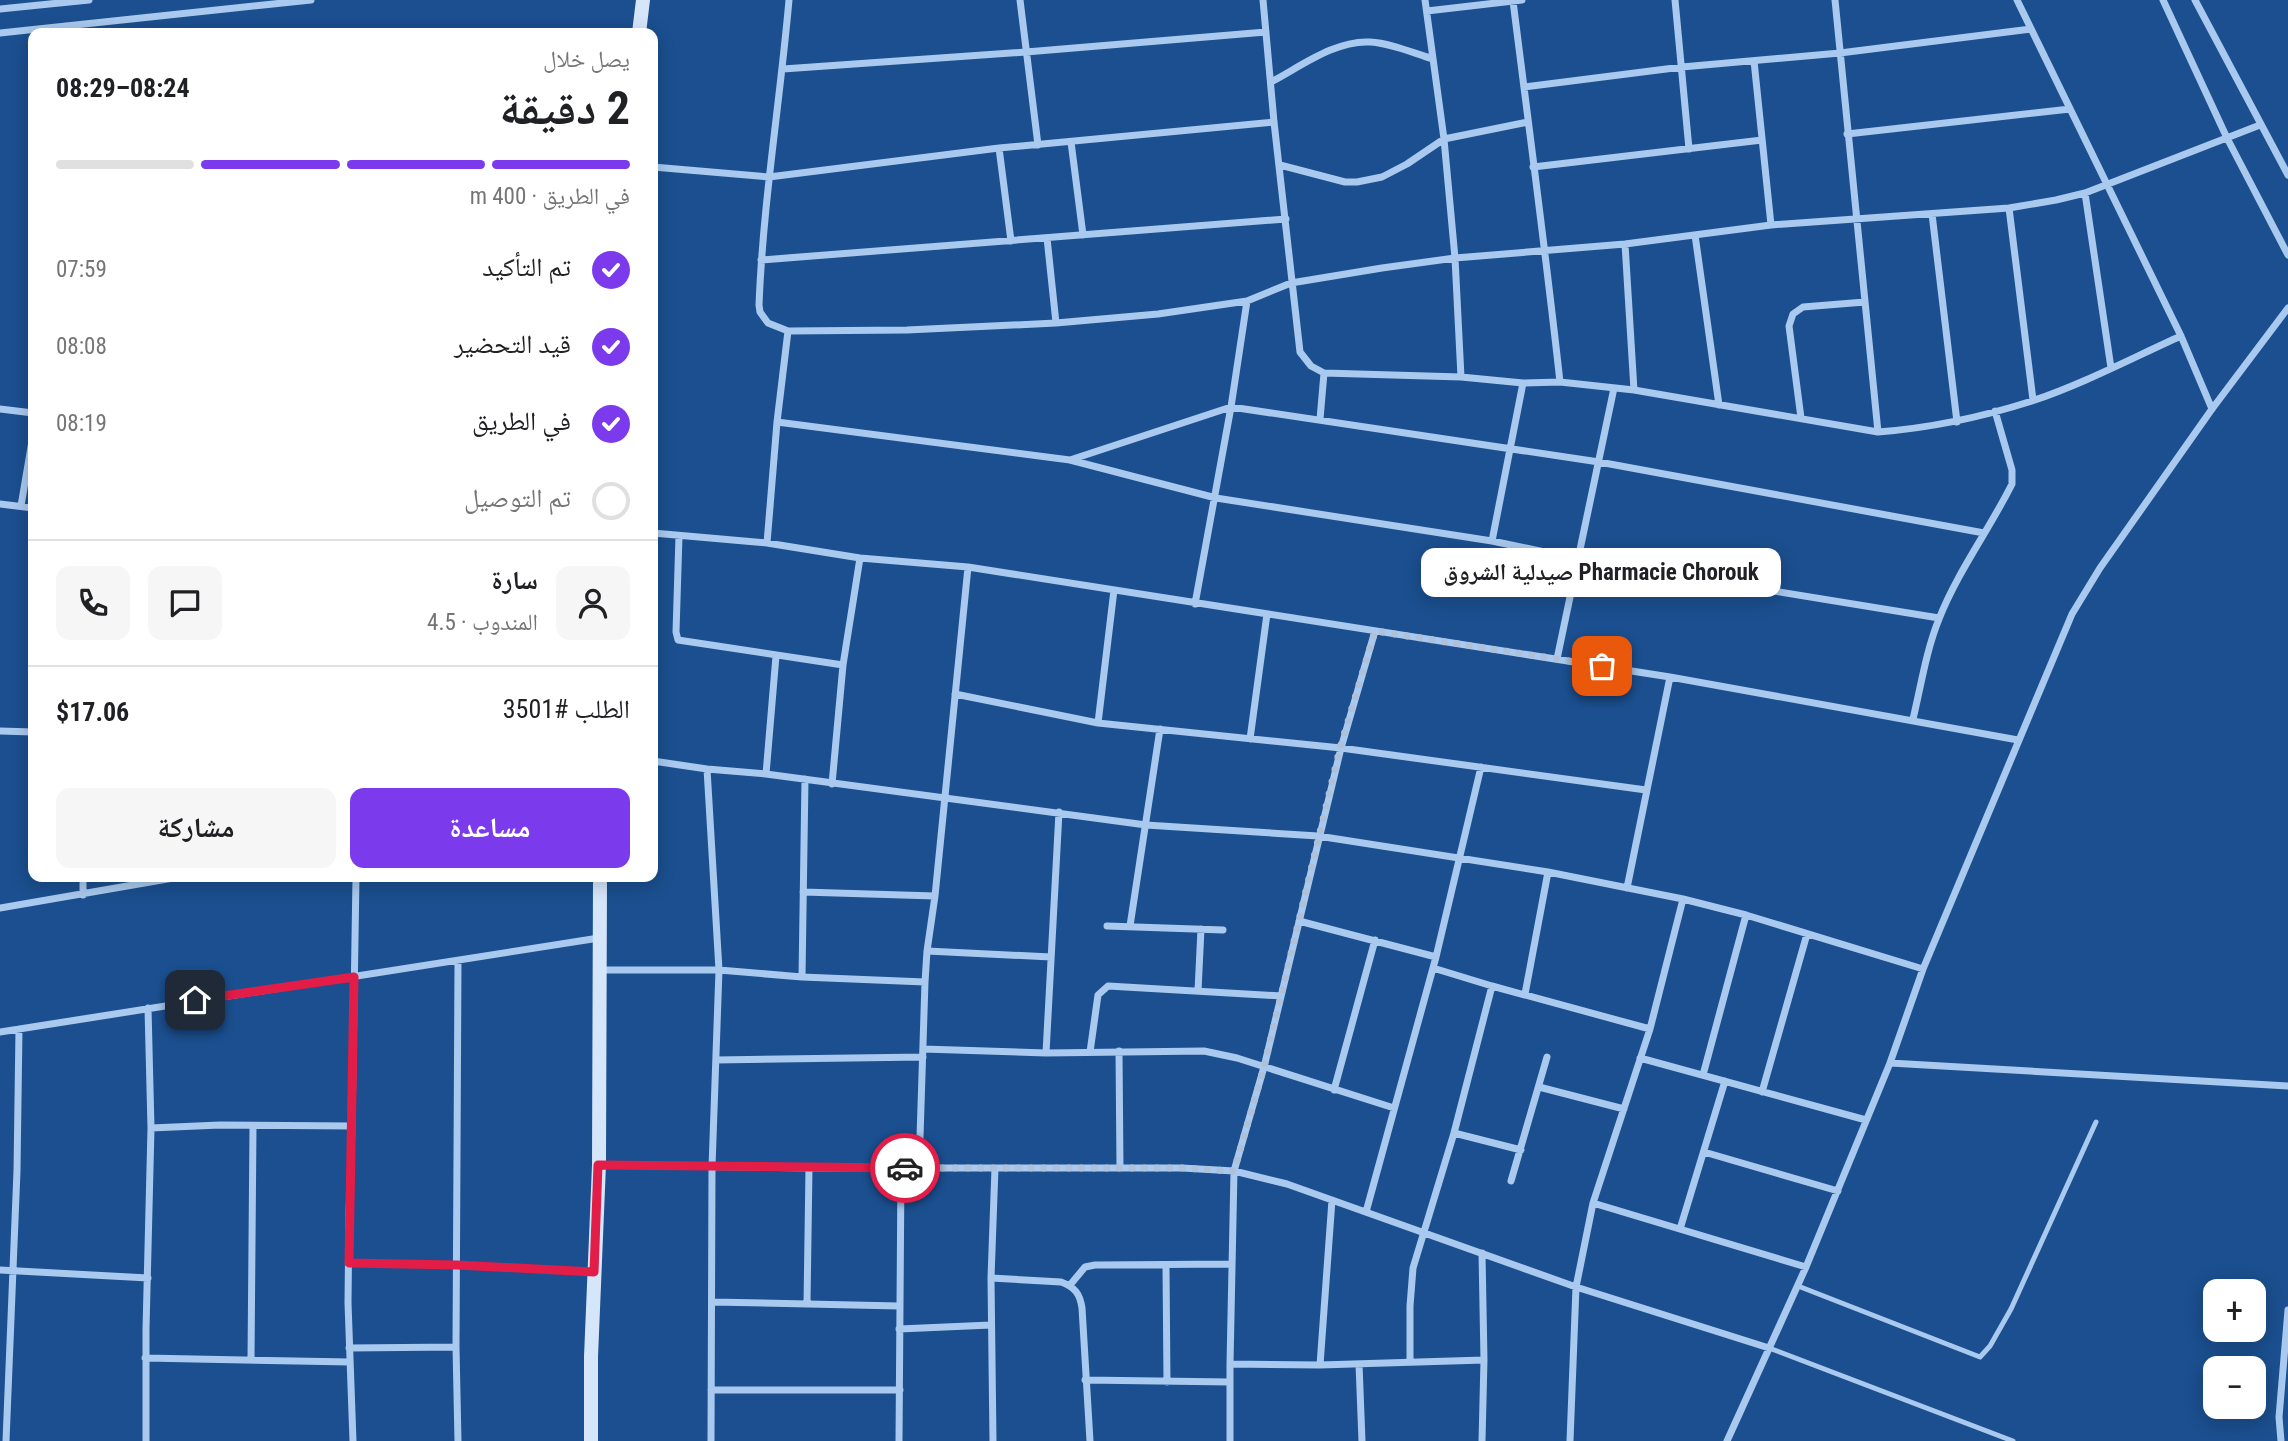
<!DOCTYPE html>
<html lang="ar">
<head>
<meta charset="utf-8">
<style>
  :root { --surface:#fff; --page:#f6f6f6; --text:#202124; --muted:#757577; --line:#e0e0e0; --accent:#7c3aed }
  body { margin:0; font-family:"Roboto Condensed","Noto Naskh Arabic",sans-serif; background:var(--page); color:var(--text); direction:rtl; height:100vh; display:flex; flex-direction:column; font-size:26px; white-space:nowrap }
  * { box-sizing:border-box; margin:0 }
  p { font-size:23px; color:var(--muted) }
  .icon { flex:none; width:38px; height:38px; fill:none; stroke:currentColor; stroke-width:2; stroke-linecap:round; stroke-linejoin:round }
  .map { position:relative; flex:1; overflow:hidden; direction:ltr }
  .drawer { position:absolute; left:28px; top:28px; width:630px; height:854px; display:flex; flex-direction:column; background:var(--surface); border-radius:14px; box-shadow:0 4px 18px #0003; direction:rtl }
  .drawer>* { flex:none }
  .buttons { position:absolute; left:2203px; top:1279px; display:grid; gap:14px }
  .buttons a { display:grid; place-items:center; width:63px; height:63px; border-radius:14px; background:var(--surface); box-shadow:0 4px 18px #0003; font-size:35px }
  .pin { position:absolute; display:grid; place-items:center; width:60px; height:60px; color:#fff; margin:-30px; border-radius:14px; box-shadow:0 4px 10px #0006 }
  .courier { position:absolute; display:grid; place-items:center; width:70px; height:70px; margin:-35px; border:5px solid #e11d48; border-radius:50%; background:#fff; color:#222; box-shadow:0 2px 9px #0007 }
  .bubble { position:absolute; height:49px; border-radius:14px; background:var(--surface); box-shadow:0 4px 18px #0003; font-size:23px; font-weight:700; line-height:49px; text-align:center; direction:rtl }
  .overview em { font-style:normal; font-weight:700 }
  .overview div { display:flex; flex-direction:column-reverse }
  .overview { display:flex; align-items:center; justify-content:space-between; height:119px; padding:0 28px }
  h1 { font-size:46px; font-weight:700; line-height:52px }
  .bar { display:grid; grid-template-columns:repeat(4,1fr); gap:10px 7px; align-content:center; height:84px; padding:0 28px }
  .bar i { height:9px; border-radius:5px; background:var(--line) }
  .bar .selected { background:var(--accent) }
  .bar p { grid-column:span 4 }
  .line { display:flex; align-items:center; gap:18px; padding:0 28px; border-top:2px solid var(--line) }
  .line div { flex:1 }
  .round { display:grid; place-items:center; flex:none; width:74px; height:74px; border-radius:14px; background:var(--page) }
  ol { padding:0 28px; list-style:none }
  li { display:flex; align-items:center; gap:21px; height:77px }
  li p { margin-inline-start:auto }
  li .icon { padding:7px; border-radius:50%; background:var(--accent); color:#fff; stroke-width:4 }
  li:last-child { color:var(--muted) }
  li i { width:38px; height:38px; border:4px solid var(--line); border-radius:50% }
  .action { display:flex; gap:14px; margin-top:auto; padding:14px 28px }
  .action a { flex:1; height:80px; border-radius:14px; background:var(--accent); color:#fff; font-size:28px; font-weight:700; line-height:80px; text-align:center }
  .action a+a { background:var(--page); color:var(--text) }
  .map>svg:first-child { display:block }
  .lines { fill:none; stroke-linecap:round; stroke-linejoin:round }
  .service { stroke:#a9c9ee; stroke-width:5 }
  .minor { stroke:#a9c9ee; stroke-width:7 }
  .secondary { stroke:#d6e6fa; stroke-width:14 }
  .done { stroke:#afc1d8; stroke-width:7; stroke-dasharray:0 12.6 }
  .route { stroke:#e11d48; stroke-width:9 }
</style>
</head>
<body>
<div class="map">
<svg width="2288" height="1441" viewBox="0 0 2288 1441">
  <rect width="100%" height="100%" fill="#1b4f8f"/>
  <g class="lines">
    <!-- service -->
    <path class="service" d="M1798,1286l182,71 10,-11 21,-37 85,-187
      M1769,1348l244,93"/>
    <!-- minor -->
    <path class="minor" d="M789,0c-9,102 -26,203 -30,305l1,7 8,11 20,8 119,-1 149,-7 102,-9 89,-13 44,-18 91,-15 73,-10 170,-14 146,-19 238,-17 47,-8 29,-7 175,-68
      M1020,0l18,145
      M1263,0l11,122 26,230 11,14 13,7 137,4
      M1425,0l19,139 11,119 6,119 62,6 37,-1 74,8 244,42c53,-4 104,-15 154,-31 51,-17 100,-43 149,-65
      M1675,0l14,149
      M1835,0l43,432
      M2017,0l164,336 31,73
      M2163,0l64,138 61,117
      M2195,0l93,175
      M1513,1c16,127 33,254 47,381
      M0,9l89,-9
      M1427,11l95,-11
      M0,33l311,-33
      M1754,61l17,164
      M783,69l243,-17 240,-20
      M1271,82c29,-15 64,-42 99,-40 21,1 43,11 63,17
      M1524,87l158,-20 158,-14 191,-24
      M1847,134l223,-25
      M1071,142l12,93
      M999,148l12,93
      M1280,165l65,17h12l25,-5 25,-13 37,-25 84,-17
      M653,167l116,10 230,-29 275,-26
      M1533,167l229,-27
      M2085,193l26,175
      M2009,208l24,192
      M1932,214l25,208
      M1695,235l24,170
      M1047,238l9,85
      M1625,244l9,146
      M761,260l525,-41
      M1614,388l-36,171 361,59
      M0,409l33,4
      M1801,418l-12,-92 4,-12 10,-7 62,-5
      M1320,419l4,-46
      M777,422l11,-91
      M1070,460l161,-53 368,55 385,71
      M0,504l33,4
      M21,506l12,-71
      M653,533l114,10 93,15 108,9 702,110 348,63
      M679,536l-3,96 2,8 165,25
      M1492,541l31,-158
      M767,543l10,-121 293,38 146,38 276,43 86,18 -21,100
      M1195,604l36,-197 16,-106
      M955,694l143,29 243,25 305,42
      M1913,719c8,-33 13,-68 26,-100 19,-48 50,-89 73,-135v-14l-17,-59
      M1098,723l16,-133
      M0,731l33,1
      M1250,739l17,-125
      M653,761l54,8 59,5 380,51 172,11 230,36 135,27 63,16 177,54
      M707,769l12,201 -7,197 -1,274
      M766,774l10,-118
      M832,784l11,-119 17,-107
      M1627,888l43,-211
      M803,892l132,4
      M83,895v-18
      M0,908l179,-31
      M1299,921l137,36
      M1107,926l116,4
      M1130,926l30,-197
      M927,951l124,6
      M1433,968l59,18 158,43
      M599,970h120l83,7 123,5
      M802,977l3,-198
      M1198,991l3,-62
      M1525,994l23,-122
      M0,1032l599,-94
      M923,1049l123,4 158,-2 33,7 157,50
      M1119,1051l1,117
      M1090,1052l8,-57 10,-9 173,10
      M1046,1053l13,-241
      M1640,1058l226,62
      M716,1060l207,-3
      M1890,1063l398,23
      M1703,1075l43,-160
      M1539,1087l85,22
      M1334,1090l41,-150
      M1762,1092l45,-158
      M151,1128l69,-3 132,1
      M1454,1133l67,17
      M1704,1152l134,39
      M599,1165l210,3h373l52,3 53,13 289,103 193,61
      M919,1168l6,-186 2,-31 8,-55 33,-329
      M1511,1181l36,-124
      M1593,1203l213,64
      M1366,1212l70,-255 45,-190
      M1680,1229l45,-148
      M349,1263l108,2 137,7
      M1166,1266l1,116
      M0,1270l148,8
      M991,1278l70,4c14,5 19,12 21,26l8,133
      M1070,1285l15,-18 10,-2 137,-1
      M712,1302l187,4
      M807,1304l2,-136
      M899,1329l92,-4
      M349,1348l107,-1
      M145,1358l205,4
      M251,1360l2,-234
      M1410,1362v-56l3,-38 41,-135 38,-147
      M1230,1364l90,1 164,-5
      M1359,1364l3,77
      M1320,1365l12,-165
      M1085,1380l145,2
      M711,1390h189
      M6,1441l11,-270 2,-142
      M146,1441v-112l5,-201 -3,-120
      M353,1441l-5,-138 1,-90 3,-87 4,-249
      M458,1441l-2,-94 2,-386
      M899,1441l2,-273
      M993,1441l-2,-163 4,-110
      M1230,1441v-77l4,-193 30,-104 77,-319 34,-117
      M1482,1441l2,-81 -2,-107
      M1570,1441l6,-154 17,-84 57,-174 33,-130
      M1727,1441l79,-174 84,-204 33,-94 149,-355 28,-46 112,-159 76,-101
      M2281,1441l-2,-24 9,-107"/>
    <!-- secondary -->
    <path class="secondary" d="M639,33l4,-33
      M591,1441v-84l8,-192 1,-288"/>
  </g>
  <g class="lines">
    <!-- done -->
    <path class="done" d="M905,1168h277l52,3 30,-104 76,-319 35,-117 227,35"/>
    <!-- route -->
    <path class="route" d="M195,1000l159,-23 -5,286 108,2 137,7 4,-107 307,3"/>
  </g>
</svg>
<div class="buttons">
<a>+</a>
<a>−</a>
</div>
<div class="pin" style="left:1602px;top:666px;background:#ea580c"><svg class="icon" aria-label="bag" viewBox="0 0 24 24"><path d="M5 8h14l-1 12H6zM9 8a3 3 0 0 1 6 0"/></svg></div>
<div class="pin" style="left:195px;top:1000px;background:#1f2937"><svg class="icon" aria-label="home" viewBox="0 0 24 24"><path d="M3 11l9-7 9 7M6 9v11h12V9"/></svg></div>
<div class="courier" style="left:905px;top:1168px"><svg class="icon" aria-label="car" viewBox="0 0 24 24"><path d="M5 17H2v-5l4-1 3-4h7l3 4 3 1v5h-3M9 17h6M6 11h13"/><circle cx="7" cy="17" r="2"/><circle cx="17" cy="17" r="2"/></svg></div>
<div class="bubble" style="left:1421px;top:548px;width:360px">Pharmacie Chorouk صيدلية الشروق</div>
<section class="drawer">
<div class="overview"><div><h1>2 دقيقة</h1><p>يصل خلال</p></div><em>08:24–08:29</em></div>
<div class="bar"><i class="selected"></i><i class="selected"></i><i class="selected"></i><i></i><p>في الطريق · 400 m</p></div>
<ol>
<li><svg class="icon" aria-label="check" viewBox="0 0 24 24"><path d="M5 12l5 5 9-10"/></svg>تم التأكيد<p>07:59</p></li>
<li><svg class="icon" aria-label="check" viewBox="0 0 24 24"><path d="M5 12l5 5 9-10"/></svg>قيد التحضير<p>08:08</p></li>
<li><svg class="icon" aria-label="check" viewBox="0 0 24 24"><path d="M5 12l5 5 9-10"/></svg>في الطريق<p>08:19</p></li>
<li><i></i>تم التوصيل</li>
</ol>
<div class="line" style="height:126px"><a class="round"><svg class="icon" aria-label="person" viewBox="0 0 24 24"><circle cx="12" cy="8" r="4"/><path d="M4 21q1-7 8-7t8 7"/></svg></a><div><b>سارة</b><p>المندوب · 4.5</p></div><a class="round"><svg class="icon" aria-label="chat" viewBox="0 0 24 24"><path d="M4 5h16v11H9l-5 4z"/></svg></a><a class="round"><svg class="icon" aria-label="phone" viewBox="0 0 24 24"><path d="M5 4h4l2 5-3 2q2 4 5 5l2-3 5 2v4C11 20 4 13 5 4z"/></svg></a></div>
<div class="line" style="height:91px"><div>الطلب #3501</div><b>$17.06</b></div>
<div class="action"><a>مساعدة</a><a>مشاركة</a></div>
</section>
</div>
</body>
</html>
